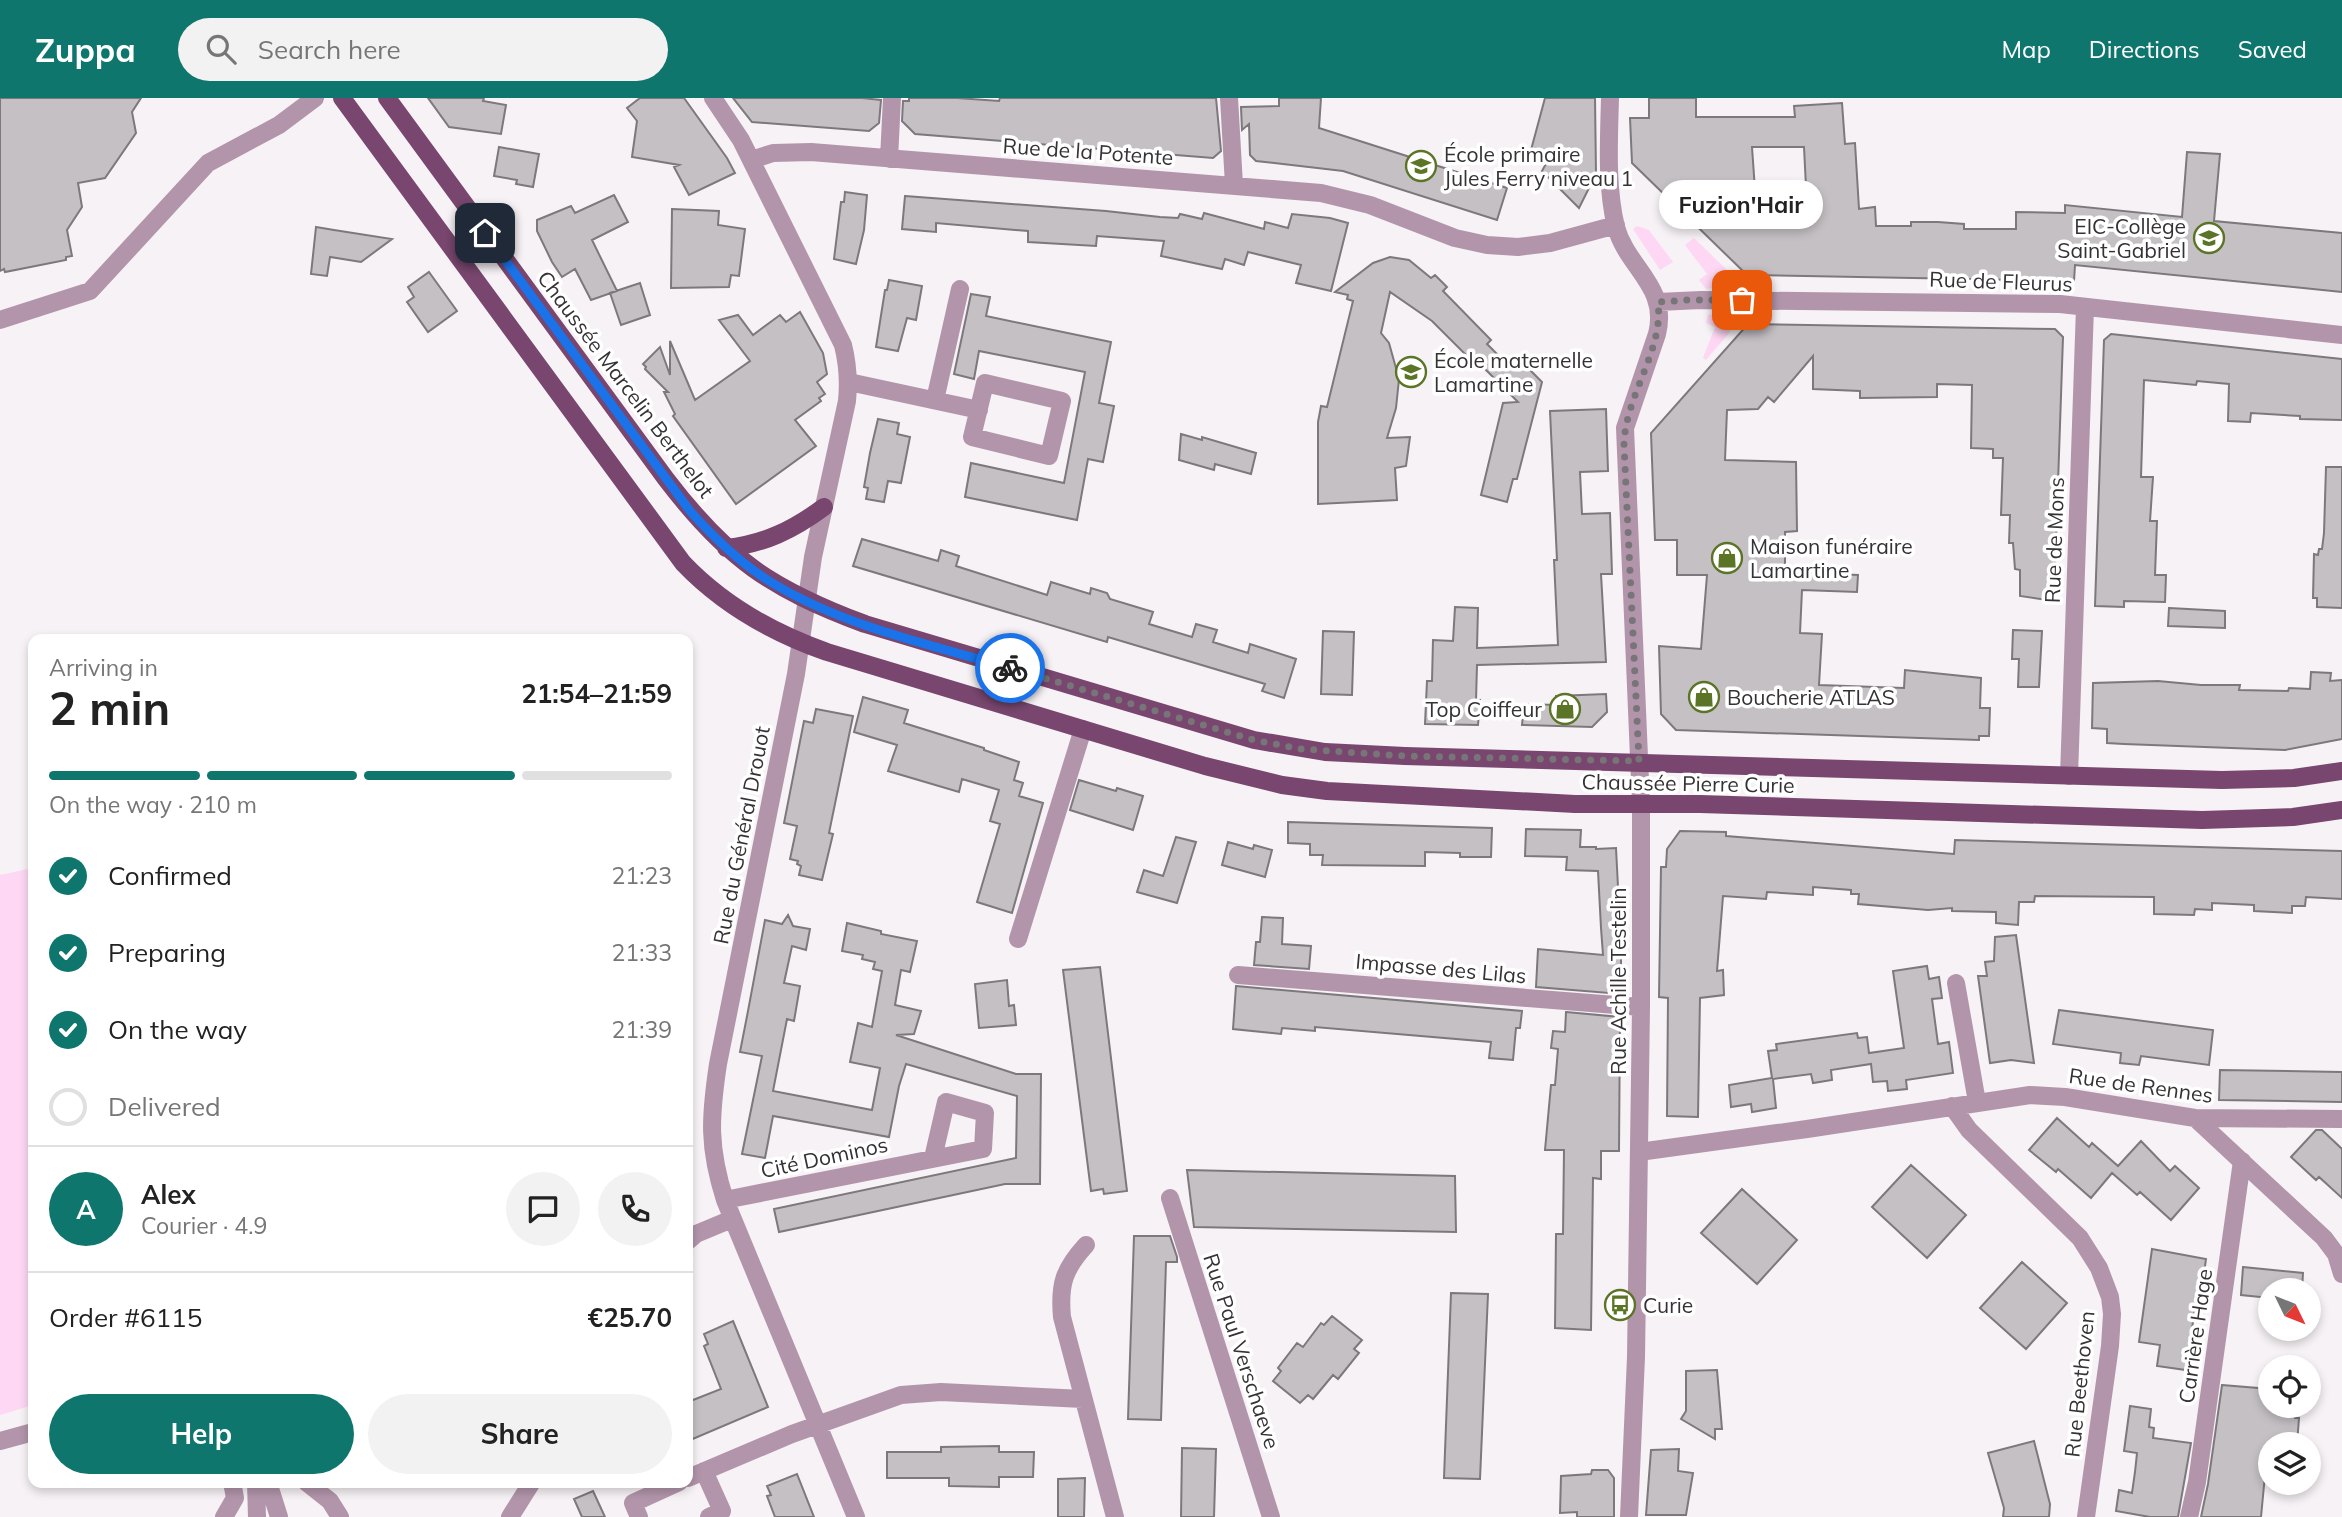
<!DOCTYPE html>
<html lang="en">
<head>
<meta charset="utf-8">
<style>
  :root { --surface:#fff; --page:#f2f2f2; --text:#222; --muted:#767676; --line:#e0e0e0; --accent:#0f766e }
  body { margin:0; font-family:Mulish,sans-serif; background:var(--page); color:var(--text); height:100vh; display:flex; flex-direction:column; font-size:26px; white-space:nowrap }
  * { box-sizing:border-box; margin:0 }
  p { font-size:23px; color:var(--muted) }
  .icon { flex:none; width:38px; height:38px; fill:none; stroke:currentColor; stroke-width:2; stroke-linecap:round; stroke-linejoin:round }
  .map { position:relative; flex:1; overflow:hidden }
  .details { position:absolute; left:28px; top:536px; width:665px; height:854px; display:flex; flex-direction:column; background:var(--surface); border-radius:14px; box-shadow:0 4px 10px #0003 }
  .details>* { flex:none }
  .needle { width:46px; rotate:133deg }
  .buttons { position:absolute; left:2258px; top:1180px; display:grid; gap:14px }
  .buttons a { display:grid; place-items:center; width:63px; height:63px; border-radius:50%; background:var(--surface); box-shadow:0 4px 10px #0003; font-size:35px }
  .pin { position:absolute; display:grid; place-items:center; width:60px; height:60px; color:#fff; margin:-30px; border-radius:14px; box-shadow:0 4px 10px #0006 }
  .courier { position:absolute; display:grid; place-items:center; width:70px; height:70px; margin:-35px; border:5px solid #1a73e8; border-radius:50%; background:#fff; color:#222; box-shadow:0 2px 9px #0007 }
  .bubble { position:absolute; height:49px; border-radius:24px; background:var(--surface); box-shadow:0 4px 10px #0003; font-size:23px; font-weight:700; line-height:49px; text-align:center }
  .head em { font-style:normal; font-weight:700 }
  .head div { display:flex; flex-direction:column-reverse }
  .head { display:flex; align-items:center; justify-content:space-between; height:119px; padding:0 21px }
  h1 { font-size:46px; font-weight:700; line-height:52px }
  .bar { display:grid; grid-template-columns:repeat(4,1fr); gap:10px 7px; align-content:center; height:84px; padding:0 21px }
  .bar i { height:9px; border-radius:5px; background:var(--line) }
  .bar .current { background:var(--accent) }
  .bar p { grid-column:span 4 }
  .line { display:flex; align-items:center; gap:18px; padding:0 21px; border-top:2px solid var(--line) }
  .line div { flex:1 }
  .round { display:grid; place-items:center; flex:none; width:74px; height:74px; border-radius:37px; background:var(--page) }
  ol { padding:0 21px; list-style:none }
  li { display:flex; align-items:center; gap:21px; height:77px }
  li p { margin-inline-start:auto }
  li .icon { padding:7px; border-radius:50%; background:var(--accent); color:#fff; stroke-width:4 }
  li:last-child { color:var(--muted) }
  li i { width:38px; height:38px; border:4px solid var(--line); border-radius:50% }
  .primary-button { display:flex; gap:14px; margin-top:auto; padding:14px 21px }
  .primary-button a { flex:1; height:80px; border-radius:42px; background:var(--accent); color:#fff; font-size:28px; font-weight:700; line-height:80px; text-align:center }
  .primary-button a+a { background:var(--page); color:var(--text) }
  header { display:flex; align-items:center; gap:42px; box-sizing:border-box; height:98px; padding:0 35px; background:var(--accent); color:#fff }
  header strong { font-size:33px }
  nav { display:flex; gap:38px; margin-inline-start:auto; font-size:24px }
  .search { width:490px; height:63px; background:var(--page); display:flex; align-items:center; gap:18px; box-sizing:border-box; padding:0 24px; border-radius:38px; color:var(--muted); font-size:26px }
  .map>svg:first-child { display:block }
  .green { fill:#fdd7f3 }
  .building { fill:#c5c0c4; stroke:#7d787b; stroke-width:2; fill-rule:evenodd }
  .lines { fill:none; stroke-linecap:round; stroke-linejoin:round }
  .minor { stroke:#b295ab; stroke-width:18 }
  .major { stroke:#78466e; stroke-width:18 }
  .done { stroke:#787578; stroke-width:7; stroke-dasharray:0 12.6 }
  .route { stroke:#1a73e8; stroke-width:9 }
  .labels { text-anchor:middle; dominant-baseline:central; stroke-width:7; stroke-linejoin:round; paint-order:stroke }
  .street-label { font-size:21px; fill:#343234; stroke:#fff }
  .poi-label { font-size:21px; fill:#343234; stroke:#fff; text-anchor:start }
</style>
</head>
<body>
<header>
<strong>Zuppa</strong>
<div class="search"><svg class="icon" aria-label="search" viewBox="0 0 24 24"><circle cx="10" cy="10" r="6"/><path d="M15 15l6 6"/></svg>Search here</div>
<nav><a>Map</a><a>Directions</a><a>Saved</a></nav>
</header>
<div class="map">
<svg width="2342" height="1419" viewBox="0 0 2342 1419">
  <rect width="100%" height="100%" fill="#f7f2f5"/>
  <!-- green -->
  <path class="green" d="M1637,128l12,4 24,32 -13,8 -27,-41z
    M1694,140l32,31v11l-6,7 -14,2 -7,-9 8,-6 -22,-29z
    M1716,216l13,8 1,10 -24,28 -3,-2 12,-31 -9,-4 2,-8z
    M33,770v537l-33,10v-540z"/>
  <!-- building -->
  <path class="building" d="M0,0h141l-9,14 4,21 -31,45 -27,5 4,24 -15,23 5,26 -6,1v3l-61,12 -1,-3 -4,2z
    M428,0h56l-1,3 23,4 -5,29 -52,-7z
    M640,0h44l43,60 8,15 -46,22 -15,-28 5,-2 -47,-8 5,-36 -10,-13z
    M733,0h129l19,2 -2,23 -10,8 -117,-9z
    M909,0h48l42,3 1,-3h216l5,53 -8,7 -298,-24 -13,-13 1,-20h6z
    M1279,0h42l-2,30 188,60 -10,32 -154,-49 -87,-10 -6,-6 -1,-31 -7,6 -1,-23 38,-1z
    M1545,0h50l1,76 -17,34 -37,-37 7,-13 -18,-8z
    M1649,0h47v19h99l-1,-11 48,-3 3,41 10,-1 4,66 16,-2 1,19h35v-4h27l26,2v5h52v-17l49,1v-8l117,12 5,-65 33,2 -6,67 128,12v59l-267,-27 -1,16 -327,-6 -115,-112 -2,-45h19zM1752,49h52l2,40 -51,3z
    M499,49l40,7 -6,33 -17,-3 1,-4 -23,-4z
    M845,94l22,3 -3,35 -8,34 -22,-5 7,-57h3z
    M614,97l14,27 -36,18 25,51 -26,9 -16,-31 -13,8 -10,-15 -15,-31v-11l34,-14 4,7z
    M905,98l201,15 54,6 18,1 2,-4 22,5 2,-6 60,16 1,-7 23,6 4,-14 38,4 18,5 -17,68 -35,-8 5,-18 -53,-13 -4,13 -19,-6 -3,10 -61,-13 3,-15 -67,-5 -1,10 -68,-4v-11l-92,-8v9l-34,-3z
    M672,111l47,2 -1,14 27,4 -6,47 -8,-1 -2,12 -58,1z
    M316,129l18,3 58,9 -31,23 -31,-5 -3,19 -16,-2z
    M1390,159l19,3 22,18 4,-3 12,12 -4,4 48,49 -4,4 26,26 8,-9 21,21 -25,97h-4l-6,23 -26,-7 22,-92 15,-1 -44,-44 -2,3 -40,-40 -42,-29 -9,41 8,10 10,36 -3,29 -9,30 23,-1 -4,29 -11,2 2,32 -79,4v-82l3,-16 6,1 26,-106 -6,-2 1,-4 -13,-3 38,-29z
    M429,174l28,39 -29,21 -21,-30 7,-5 -6,-10z
    M889,182l33,6 -6,34 -9,-2 -9,33 -22,-4 9,-57h2z
    M640,185l10,32 -29,10 -11,-32z
    M971,196l19,3 -4,19 125,26 -12,61 15,3 -11,56 -15,-3 -11,61 -112,-23 6,-34 93,20 21,-111 -106,-21 -5,28 -20,-5z
    M800,214l23,41 4,21 -10,8 8,12 -6,4 2,3 -26,19 21,26 -80,58 -63,-88 2,-2 -11,-22h4l-23,-23 1,-2 -3,-3 17,-17 10,28v-34l25,59 55,-39 -31,-41 19,-5 15,20 27,-20 6,7z
    M1748,226l307,5 8,8 -9,264 -34,-5v-26l-5,-1 -2,-26h-4l1,-28h-9l2,-57h-10v-9l-22,-1 1,-63 -35,-1v13l-77,1v-7l-47,-2v-33l-39,46 -6,-5 -10,12 -31,1 -2,50 71,2 1,69 -12,1v40l73,3 -1,17 -55,-2 -2,43 22,1 -3,51 85,3 1,-18 76,8 -1,30h10l-1,28h-10v4l-303,-10 -15,-16 -2,-68 42,3 6,-74h-30v-35h-22l-4,-107z
    M2111,236l231,25v61l-42,-1v-3l-49,-3 -1,9 -22,-1 1,-37 -32,-3 -1,4 -52,-5 -3,97h12l-3,44h7l-2,54h11l-1,27 -41,-1v6l-29,-1 9,-266z
    M1606,311l2,62 -28,1 2,42 28,-1 2,61h-11l5,88 -129,3 -1,36 4,-1 -2,25 -53,-1 2,-43h5l1,-41 20,1 2,-34 23,1 -1,40 81,-3 -4,-85h3l-7,-149z
    M878,321l21,4 -2,11 13,3 -9,46 -13,-2 -4,21 -18,-3 2,-11 -4,-1 6,-34z
    M1181,336l21,6v-3l54,16 -5,21 -36,-10 -1,6 -35,-10z
    M2326,369h16v141l-25,-1v-9h-4l1,-44 4,1 1,-6h3l2,-16z
    M862,441l76,22 3,-11 18,6 -3,10 91,29 4,-13 39,12 1,-6 16,5 3,6 43,13 -4,12 43,13 4,-13 21,6 -4,12 35,11 2,-9 46,15 -12,39 -22,-7 3,-7 -157,-47 -1,5 -254,-76z
    M2169,510l56,3v17l-57,-2z
    M2013,532l29,1 -3,56h-21l1,-28h-7z
    M1323,533l31,1 -2,63 -31,-1z
    M2311,574l20,1 -1,8 12,-1v59l-57,11 -161,-6 -17,-1v-14l-15,-1 1,-45 65,-2 43,4h39l-1,5 49,1 1,-3 21,1z
    M1606,596l1,18 -15,15 -70,-2 2,-21 32,1v-9z
    M863,599l45,13 -4,13 80,25v2l35,12 -5,18 9,3 -4,13 24,7 -31,110 -35,-11 23,-78 -10,-3 9,-31 -37,-11 -3,13 -71,-21 9,-26 -43,-13z
    M816,611l37,7 -24,117 4,1 -11,46 -23,-5 2,-9 -4,-2 1,-3 -8,-2 7,-33 -13,-3 20,-102 9,2z
    M1079,682l37,11 1,-3 26,8 -10,34 -63,-20z
    M1288,724l204,6 -1,29h-31v-4l-35,-1v14l-103,-1 1,-10h-13v-11l-22,-1z
    M1526,731l55,1 -1,17h16v2l20,-1 5,98v48l-85,-7 2,-38 65,6 -2,-27 -3,-57 -32,-1 1,-13 -42,-1z
    M1680,733l46,1v4l228,18 1,-14 387,11v48l-36,-2 -1,9h-13v7l-38,-2v-6l-42,-2v7l-17,-1 -1,6 -40,-1v-17l-119,-1 -1,6h-15l-1,23 -22,-2v-11l-44,-1v-3l-24,2 -70,-6 1,-10h-8v-4l-38,-3v8l-46,-3 -1,7 -43,-3 -6,75 6,-1 1,25 -24,3 -2,119 -31,-1 1,-118 -9,-1 2,-130h5l1,-18z
    M1176,739l20,5 -19,61 -40,-11 7,-22 19,6z
    M1228,744l25,7 1,-4 18,5 -7,27 -43,-12z
    M788,817l5,11 17,3 -4,21 -14,-4 -8,37 16,3 -6,35 -7,-2 -14,72 99,19 8,-42 -30,-6 8,-39 14,4 10,-56 -9,-2 2,-7 -13,-3 1,-4 -21,-4 5,-28 34,8v3l36,7 -7,31 -9,-2 -6,35 26,6 -7,23 -18,1 120,39h25l-1,110h-35l-226,48 -5,-23 242,-51 1,-62 -111,-32 -7,22 -10,51 -116,-21 -8,42 -23,-4 20,-98 -22,-4 8,-41 17,-91 17,4z
    M1262,819l21,1 -1,26 29,2 -2,23 -55,-4 2,-23h4z
    M2016,837l18,128 -23,-3 -21,3 -12,-87h9l-2,-14 9,-1 1,-24z
    M1927,868l2,13 10,-2 3,21 -10,1 6,45 11,-2 4,31 -47,7 1,9 -19,2 -1,-10 -14,1 -2,-18 -40,6 1,10 -19,3 -2,-9 -38,5 3,29 -24,4 -1,-8 -20,3 -2,-22 43,-7 -4,-27 9,-1 -1,-6 81,-11 1,5 9,-1 2,16 35,-5 -11,-77z
    M1100,869l27,224 -23,3 -1,-5 -12,2 -28,-221z
    M1007,882l2,26 5,-1 2,20 -37,3 -4,-44z
    M1236,888l286,25 -2,17h-4l-3,32 -24,-2 2,-16 -176,-15v4l-33,-3 -1,6 -48,-5z
    M2059,912l154,20 -4,35 -68,-9 -2,9 -19,-2 1,-10 -68,-9z
    M1566,914l54,5 -1,134h-18v28l-8,-1 -2,152 -36,-2 1,-94h7l1,-84h-19l6,-65h4l3,-36 -7,-1 2,-17 12,1z
    M2220,972l122,2v30l-123,-2z
    M2057,1020l32,29 3,-4 26,23 23,-25 29,30 5,-5 24,22 -28,32 -31,-28 -3,3 -25,-22 -21,25 -33,-29 -2,3 -27,-22z
    M2316,1032h6l20,19v49l-23,-21 -3,3 -25,-23z
    M1911,1067l55,50 -39,43 -55,-51z
    M1187,1072l268,6 1,56 -262,-5z
    M1742,1091l55,51 -40,44 -56,-51z
    M1134,1138h36l7,21v5h-11l-5,158 -33,-1z
    M2152,1151l54,10 -5,36 -4,-1 -11,76 -29,-4 3,-21 -21,-3z
    M2022,1164l45,41 -41,46 -46,-41z
    M2243,1169l60,6 -1,17h-32v8l-29,-3z
    M1451,1195l37,1 -8,185 -36,-1z
    M1332,1218l30,24 -8,9 5,4 -21,26 -5,-4 -20,24 -5,-4 -8,8 -27,-22 8,-10 -3,-3 19,-25 6,4 18,-24 3,2z
    M733,1223l35,86 -80,34v-39l33,-13 -17,-43 4,-2 -4,-10z
    M1717,1272l5,59h-7v10l-34,-20 5,-8v-40z
    M2222,1287l48,4v16h14l-1,5 12,1v7h4l-2,26h-27v31h-5l-4,42h-60l7,-33z
    M2130,1308l21,3 -2,18 5,1 -1,10 38,5 -13,74h-28l-34,-6 3,-21 13,3 3,-21 2,-19 -13,-2z
    M2034,1343l16,63 -1,13h-46l1,-9 -16,-55z
    M999,1348v6h35l-1,25h-34v10l-50,-1v-8h-62v-26h54v-5z
    M1182,1350l34,1 -2,68h-33z
    M1679,1351l-1,22 15,2 -7,42h-40l5,-65z
    M1592,1372h16l6,8v39h-37v-5l-17,1 1,-37 30,-2z
    M797,1376l17,43h-39l-8,-21 4,-1 -4,-9z
    M1085,1380l-1,39h-26v-38z
    M593,1393l12,26h-23l-8,-18z"/>
  <g class="lines">
    <!-- minor -->
    <path class="minor" d="M713,0l28,42 102,205c5,20 6,36 4,56l-34,156 -17,117 -78,390c-8,53 -10,83 7,136l131,317
      M1229,0l5,87
      M1610,0c-1,42 -4,88 6,129 11,41 53,59 41,107l-32,94 16,376v203l-5,350 -7,160
      M889,61l3,-61
      M751,62l22,-7 38,-1 510,41 49,12 85,33 32,7 31,2 32,-4 66,-18
      M1658,204l43,-2 359,4 282,31
      M0,222l90,-29 118,-128 71,-38 36,-27
      M849,284l130,28
      M985,285l77,18 -13,55 -77,-19z
      M935,302l25,-111
      M2069,678l16,-469
      M1018,841l65,-210
      M1238,877l403,32
      M1956,885l21,119
      M1952,1008l17,24 111,108 19,30 11,29 2,17 -2,32 -24,171
      M2195,1020l129,120 12,16 6,20
      M1639,1054l168,-23 223,-34 35,2 130,21 147,1
      M1170,1100l101,319
      M725,1102l258,-51 2,-36 -39,-11 -13,56
      M688,1143l8,-7 36,-15
      M1086,1147c-22,24 -27,39 -24,72l53,200
      M0,1343l33,-9
      M704,1373l18,40 -13,6
      M688,1380l104,-44 109,-39 40,-3 142,7
      M256,1384l1,35
      M268,1384l11,35
      M306,1384l24,19 10,16
      M224,1419l11,-19 -3,-16
      M510,1419l22,-35
      M639,1419l-6,-14 46,-21
      M2189,1419l8,-35 45,-321"/>
    <!-- major -->
    <path class="major" d="M342,0l341,465c40,42 90,70 144,89l378,114 77,19 45,6 248,13h125l502,16 91,-3 49,-7
      M387,0l279,381c61,80 105,110 199,145l389,116 71,12 80,4 817,24 72,-2 48,-7
      M726,450c38,-4 67,-18 98,-41"/>
  </g>
  <g class="lines">
    <!-- done -->
    <path class="done" d="M1010,570l244,72 47,9 104,7 234,5 -15,-316c1,-50 40,-94 34,-143l29,-2h55"/>
    <!-- route -->
    <path class="route" d="M485,135l205,278c25,28 52,54 84,73 72,43 158,61 236,84"/>
  </g>
  <!-- icons -->
  <defs>
    <g id="school-ring" transform="scale(1.575)"><circle r="9.5" fill="#fff" stroke="#5b7426" stroke-width="1.5"/><path d="M0-5L7-2L0 1L-7-2ZM-4 1L0 2.5L4 1V4Q0 6-4 4Z" fill="#5b7426"/></g>
    <g id="shop-ring" transform="scale(1.575)"><circle r="9.5" fill="#fff" stroke="#5b7426" stroke-width="1.5"/><path d="M-5-2.5h2.3a2.7 3.5 0 0 1 5.4 0H5L5.5 6h-11ZM-1.5-2.5h3a1.5 2.3 0 0 0-3 0Z" fill="#5b7426"/></g>
    <g id="bus-ring" transform="scale(1.575)"><circle r="9.5" fill="#fff" stroke="#5b7426" stroke-width="1.5"/><path d="M-5-6H5V4H4V6H2V4H-2V6H-4V4H-5ZM-3.5-4V0h7V-4ZM-3.5 1.2v1.5H-2V1.2ZM2 1.2v1.5H3.5V1.2Z" fill="#5b7426"/></g>
  </defs>
  <g fill-rule="evenodd">
    <use href="#school-ring" x="1421" y="68"/>
    <use href="#school-ring" x="2209" y="140"/>
    <use href="#school-ring" x="1411" y="274"/>
    <use href="#shop-ring" x="1727" y="460"/>
    <use href="#shop-ring" x="1704" y="599"/>
    <use href="#shop-ring" x="1565" y="611"/>
    <use href="#bus-ring" x="1620" y="1207"/>
  </g>
  <g class="labels">
    <!-- street labels -->
    <g class="street-label">
      <text transform="translate(1088 53) rotate(4)">Rue de la Potente</text>
      <text transform="translate(2001 183) rotate(2)">Rue de Fleurus</text>
      <text transform="translate(626 286) rotate(53)">Chaussée Marcelin Berthelot</text>
      <text transform="translate(2054 442) rotate(-88)">Rue de Mons</text>
      <text transform="translate(1688 685) rotate(1)">Chaussée Pierre Curie</text>
      <text transform="translate(741 737) rotate(-79)">Rue du Général Drouot</text>
      <text transform="translate(1441 870) rotate(5)">Impasse des Lilas</text>
      <text transform="translate(1618 883) rotate(-90)">Rue Achille Testelin</text>
      <text transform="translate(2141 987) rotate(8)">Rue de Rennes</text>
      <text transform="translate(824 1059) rotate(-12)">Cité Dominos</text>
      <text transform="translate(2195 1238) rotate(-82)">Carrière Hage</text>
      <text transform="translate(1242 1253) rotate(72)">Rue Paul Verschaeve</text>
      <text transform="translate(2079 1286) rotate(-84)">Rue Beethoven</text>
    </g>
    <!-- poi labels -->
    <g class="poi-label">
      <text x="1444" y="56">École primaire<tspan x="1444" dy="24">Jules Ferry niveau 1</tspan></text>
      <text x="2186" y="128" text-anchor="end">EIC-Collège<tspan x="2186" dy="24">Saint-Gabriel</tspan></text>
      <text x="1434" y="262">École maternelle<tspan x="1434" dy="24">Lamartine</tspan></text>
      <text x="1750" y="448">Maison funéraire<tspan x="1750" dy="24">Lamartine</tspan></text>
      <text x="1727" y="599">Boucherie ATLAS</text>
      <text x="1542" y="611" text-anchor="end">Top Coiffeur</text>
      <text x="1643" y="1207">Curie</text>
    </g>
  </g>
</svg>
<div class="buttons">
<a><svg class="needle" viewBox="-14 -14 28 28"><path d="M0-13l5 13h-10z" fill="#e53935"/><path d="M0 13l5-13h-10z" fill="#767676"/></svg></a>
<a><svg class="icon" aria-label="locate" viewBox="0 0 24 24"><circle cx="12" cy="12" r="6"/><path d="M12 2v4M12 18v4M2 12h4M18 12h4"/></svg></a>
<a><svg class="icon" aria-label="layers" viewBox="0 0 24 24"><path d="M12 4l9 5-9 5-9-5zM3 14l9 5 9-5"/></svg></a>
</div>
<div class="pin" style="left:1742px;top:202px;background:#ea580c"><svg class="icon" aria-label="bag" viewBox="0 0 24 24"><path d="M5 8h14l-1 12H6zM9 8a3 3 0 0 1 6 0"/></svg></div>
<div class="pin" style="left:485px;top:135px;background:#1f2937"><svg class="icon" aria-label="home" viewBox="0 0 24 24"><path d="M3 11l9-7 9 7M6 9v11h12V9"/></svg></div>
<div class="courier" style="left:1010px;top:570px"><svg class="icon" aria-label="bike" viewBox="0 0 24 24"><circle cx="6" cy="16" r="4"/><circle cx="18" cy="16" r="4"/><path d="M6 16l4-8h5l3 8M10 8l3 8H6M13 5h3"/></svg></div>
<div class="bubble" style="left:1659px;top:82px;width:164px">Fuzion'Hair</div>
<section class="details">
<div class="head"><div><h1>2 min</h1><p>Arriving in</p></div><em>21:54–21:59</em></div>
<div class="bar"><i class="current"></i><i class="current"></i><i class="current"></i><i></i><p>On the way · 210 m</p></div>
<ol>
<li><svg class="icon" aria-label="check" viewBox="0 0 24 24"><path d="M5 12l5 5 9-10"/></svg>Confirmed<p>21:23</p></li>
<li><svg class="icon" aria-label="check" viewBox="0 0 24 24"><path d="M5 12l5 5 9-10"/></svg>Preparing<p>21:33</p></li>
<li><svg class="icon" aria-label="check" viewBox="0 0 24 24"><path d="M5 12l5 5 9-10"/></svg>On the way<p>21:39</p></li>
<li><i></i>Delivered</li>
</ol>
<div class="line" style="height:126px"><b class="round" style="background:var(--accent);color:#fff">A</b><div><b>Alex</b><p>Courier · 4.9</p></div><a class="round"><svg class="icon" aria-label="chat" viewBox="0 0 24 24"><path d="M4 5h16v11H9l-5 4z"/></svg></a><a class="round"><svg class="icon" aria-label="phone" viewBox="0 0 24 24"><path d="M5 4h4l2 5-3 2q2 4 5 5l2-3 5 2v4C11 20 4 13 5 4z"/></svg></a></div>
<div class="line" style="height:91px"><div>Order #6115</div><b>€25.70</b></div>
<div class="primary-button"><a>Help</a><a>Share</a></div>
</section>
</div>
</body>
</html>
